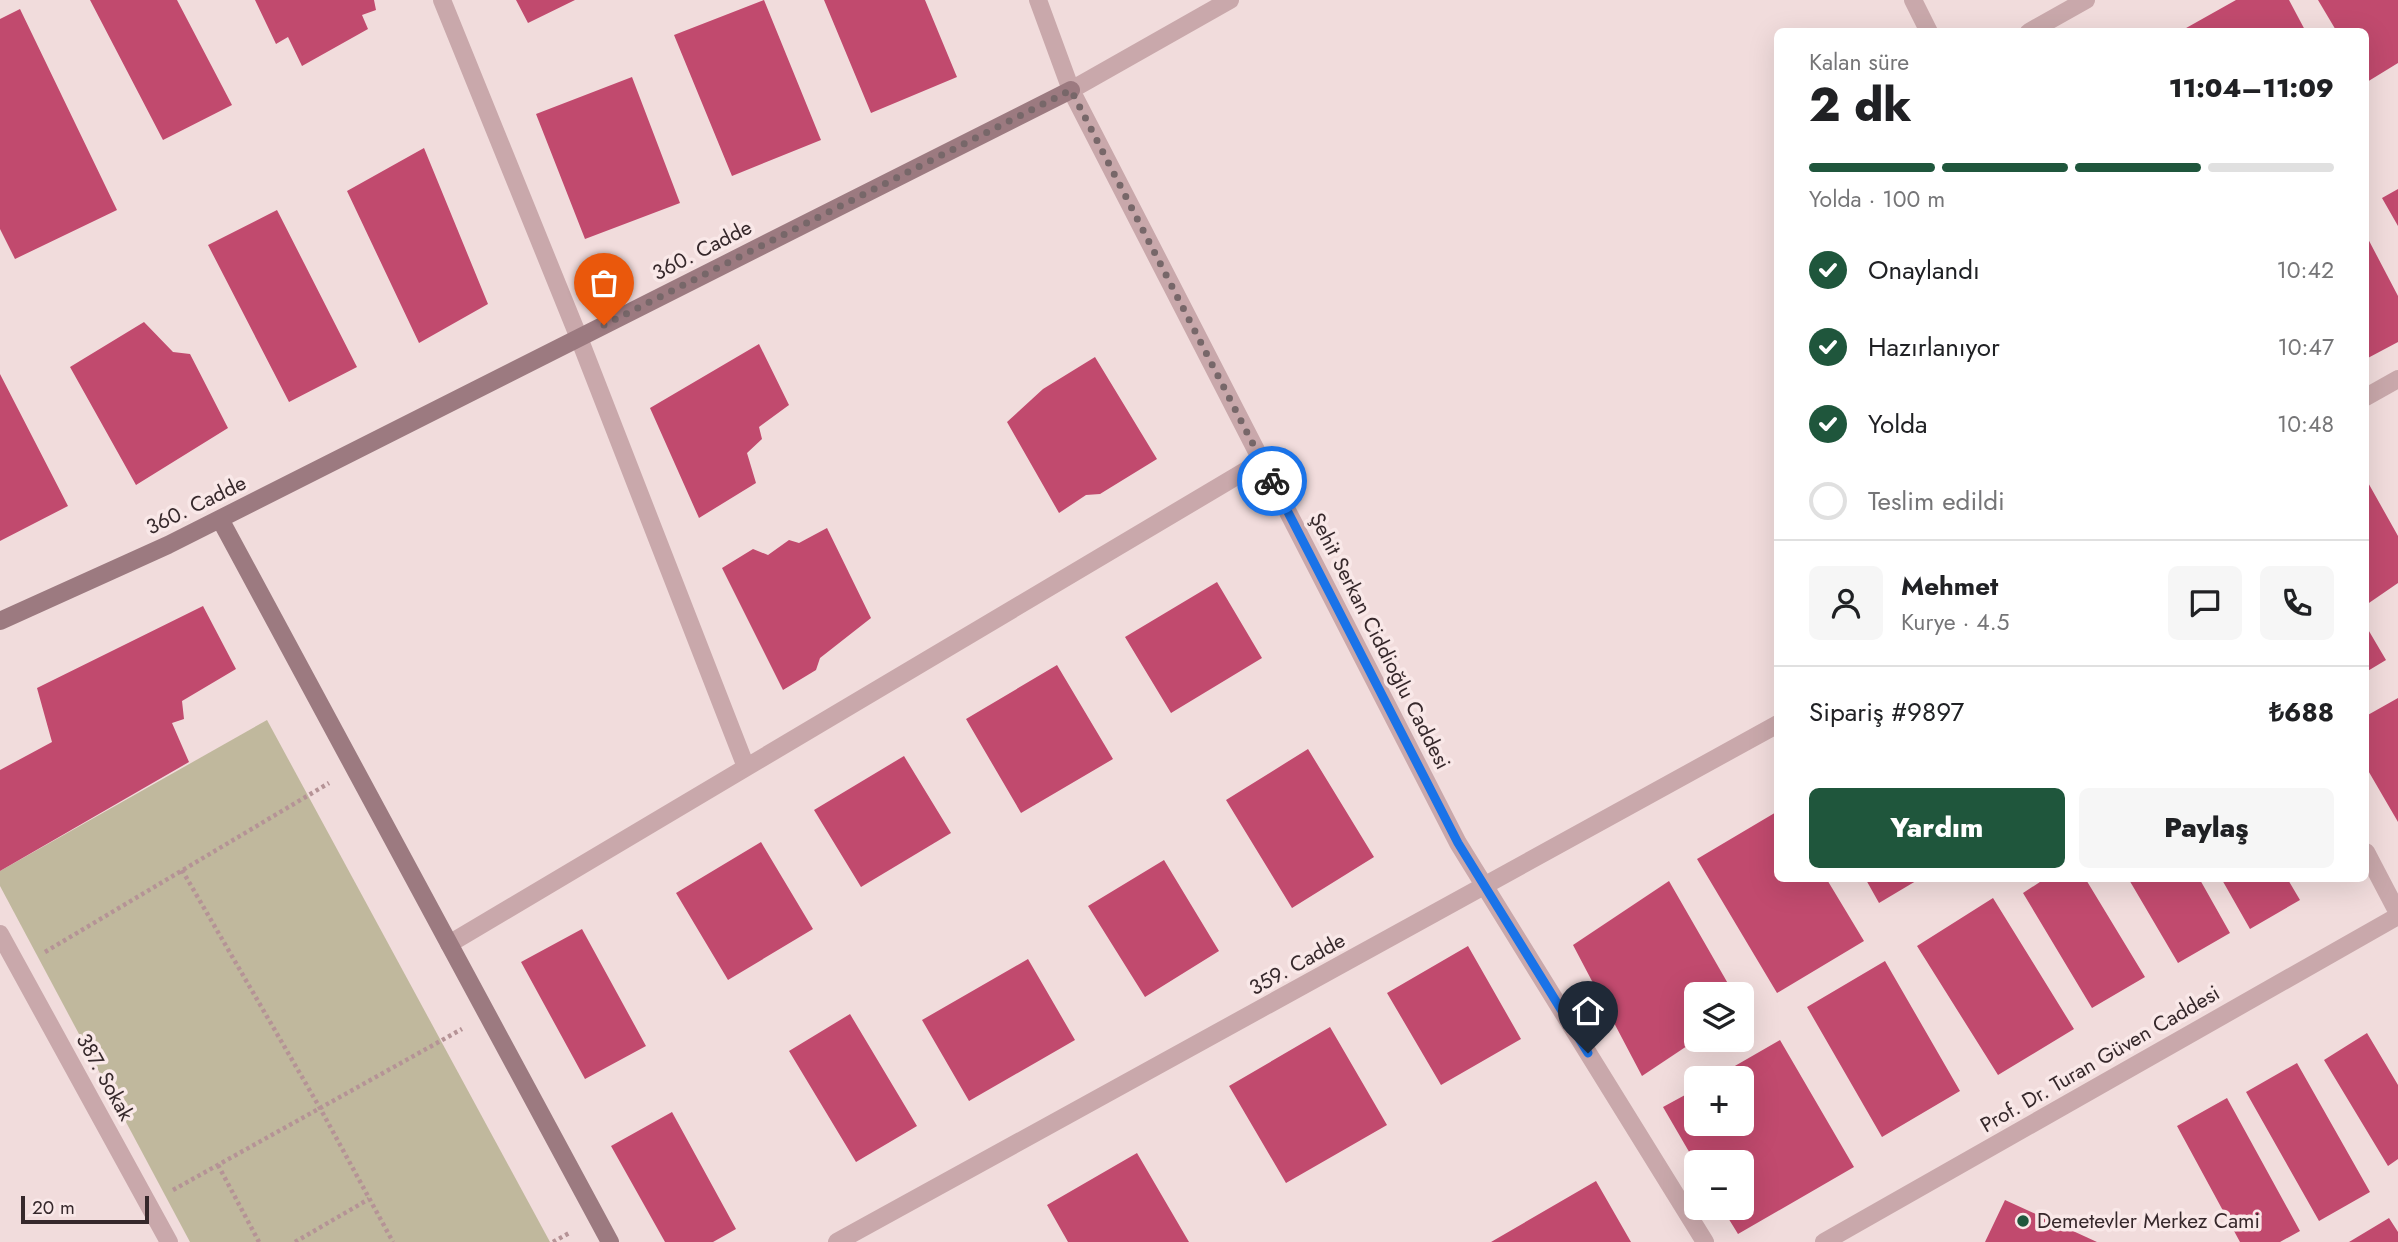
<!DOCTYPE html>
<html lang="tr">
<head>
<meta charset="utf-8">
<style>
  :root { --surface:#fff; --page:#f6f6f6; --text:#202124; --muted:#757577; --line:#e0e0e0; --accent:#1f563c }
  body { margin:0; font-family:Jost,sans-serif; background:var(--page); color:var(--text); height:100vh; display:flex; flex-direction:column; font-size:26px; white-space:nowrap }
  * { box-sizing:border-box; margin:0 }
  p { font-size:23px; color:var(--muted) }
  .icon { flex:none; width:38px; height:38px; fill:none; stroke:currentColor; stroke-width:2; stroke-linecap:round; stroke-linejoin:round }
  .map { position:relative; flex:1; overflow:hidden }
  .drawer { position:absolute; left:1774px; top:28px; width:595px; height:854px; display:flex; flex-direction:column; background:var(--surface); border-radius:10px; box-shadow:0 7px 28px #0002 }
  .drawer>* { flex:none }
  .fabs { position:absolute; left:1684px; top:982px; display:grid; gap:14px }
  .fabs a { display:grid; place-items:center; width:70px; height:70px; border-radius:10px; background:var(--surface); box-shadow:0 7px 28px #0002; font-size:35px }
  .scale { position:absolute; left:21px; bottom:18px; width:128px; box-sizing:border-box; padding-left:7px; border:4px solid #36282b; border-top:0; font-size:19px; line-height:24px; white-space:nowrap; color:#36282b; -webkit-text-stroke:5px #f9e8e8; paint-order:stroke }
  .pin { position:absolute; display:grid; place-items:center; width:60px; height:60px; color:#fff; margin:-72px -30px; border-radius:50% 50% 50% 0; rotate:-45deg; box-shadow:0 0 7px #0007 }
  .pin .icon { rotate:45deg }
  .courier { position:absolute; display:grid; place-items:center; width:70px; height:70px; margin:-35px; border:5px solid #1a73e8; border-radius:50%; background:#fff; color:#222; box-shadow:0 2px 9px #0007 }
  .summary em { font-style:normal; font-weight:800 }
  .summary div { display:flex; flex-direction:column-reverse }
  .summary { display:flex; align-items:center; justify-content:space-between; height:119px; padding:0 35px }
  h1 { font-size:46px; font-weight:800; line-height:52px }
  .bar { display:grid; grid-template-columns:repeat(4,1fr); gap:10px 7px; align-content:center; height:84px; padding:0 35px }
  .bar i { height:9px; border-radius:5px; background:var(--line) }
  .bar .active { background:var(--accent) }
  .bar p { grid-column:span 4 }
  .line { display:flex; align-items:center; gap:18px; padding:0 35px; border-top:2px solid var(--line) }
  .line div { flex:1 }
  .round { display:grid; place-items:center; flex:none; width:74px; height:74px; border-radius:10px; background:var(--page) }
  ol { padding:0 35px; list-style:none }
  li { display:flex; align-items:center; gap:21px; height:77px }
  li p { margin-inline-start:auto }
  li .icon { padding:7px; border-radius:50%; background:var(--accent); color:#fff; stroke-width:4 }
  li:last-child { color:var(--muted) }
  li i { width:38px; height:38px; border:4px solid var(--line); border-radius:50% }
  .action { display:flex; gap:14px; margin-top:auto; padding:14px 35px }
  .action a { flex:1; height:80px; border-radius:10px; background:var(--accent); color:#fff; font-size:28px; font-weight:800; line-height:80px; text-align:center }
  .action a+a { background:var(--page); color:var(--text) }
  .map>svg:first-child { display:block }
  .green { fill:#c0b89d }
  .building { fill:#c14a6e }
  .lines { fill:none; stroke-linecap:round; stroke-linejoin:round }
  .path { stroke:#b59396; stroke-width:4.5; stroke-dasharray:3.5 3.5; stroke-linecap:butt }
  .street { stroke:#c9a8ab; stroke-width:18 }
  .secondary { stroke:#9c7a80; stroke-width:18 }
  .done { stroke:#776769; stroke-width:7; stroke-dasharray:0 12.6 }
  .route { stroke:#1a73e8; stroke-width:9 }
  .poi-dot { fill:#1f563c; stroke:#f9e8e8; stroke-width:2.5 }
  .labels { text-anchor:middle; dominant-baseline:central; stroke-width:7; stroke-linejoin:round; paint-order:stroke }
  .street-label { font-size:21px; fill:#36282b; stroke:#f9e8e8 }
  .poi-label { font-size:21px; fill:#36282b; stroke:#f9e8e8; text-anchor:start }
</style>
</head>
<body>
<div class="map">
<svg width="2398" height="1242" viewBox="0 0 2398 1242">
  <rect width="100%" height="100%" fill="#f1dcdc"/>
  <!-- green -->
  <path class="green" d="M267,720l283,522h-360l-190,-356v-15z"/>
  <!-- building -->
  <path class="building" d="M90,0h87l55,105 -69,35z
    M255,0h119l2,10 -14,5 6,14 -66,37 -14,-29 -12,7z
    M516,0h59l-47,23z
    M764,0l57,140 -89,36 -58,-141z
    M824,0h101l32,77 -86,36z
    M2236,0h53l17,32h-127z
    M2318,0h80v63l-31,19 -1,-50h-29z
    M20,9l97,201 -102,49 -15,-30v-210z
    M632,77l48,126 -95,36 -49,-125z
    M424,148l64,156 -69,39 -72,-152z
    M2398,189v37l-16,-28z
    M277,210l80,157 -68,35 -81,-157z
    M2366,235l32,61v46l-32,17z
    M144,322l29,30 17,2 38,74 -92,57 -66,-118z
    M759,344l30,61 -30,22 3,12 -15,14 9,30 -57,35 -49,-110z
    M1095,357l62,102 -57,35 -14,1 -27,18 -52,-91 36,-33z
    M0,374l68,132 -68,35z
    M2366,479l32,57v47l-32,22z
    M827,528l44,90 -51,40 -4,12 -33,20 -61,-122 31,-19 15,6 21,-15 10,3z
    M1217,582l45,76 -91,55 -46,-76z
    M203,606l33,63 -54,32 2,18 -12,4 17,39 -189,109v-101l52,-28 -15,-54z
    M2366,626l20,34 -20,12z
    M1057,665l56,94 -92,54 -55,-94z
    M2398,698v124l-32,-55v-51z
    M1308,749l66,108 -82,51 -66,-108z
    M904,756l47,77 -90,54 -47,-77z
    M1778,811v67h48l38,63 -87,52 -80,-134z
    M761,842l52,87 -85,51 -52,-87z
    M1164,860l55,91 -74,46 -57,-91z
    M1865,878h56l-42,25z
    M2046,878h39l60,99 -53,31 -69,-115z
    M2128,878h71l31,55 -52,30z
    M2221,878h66l13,22 -50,29z
    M1669,881l65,113h-38v46l-54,36 -69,-131z
    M1993,898l81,131 -76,46 -81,-129z
    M582,929l64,117 -61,33 -64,-117z
    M1468,946l53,93 -80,46 -54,-92z
    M1028,959l47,81 -106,61 -47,-81z
    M1885,961l75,130 -78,46 -75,-130z
    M850,1014l67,112 -61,36 -67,-111z
    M1330,1027l57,98 -101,58 -57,-97z
    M2367,1033l31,52v74l-10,7 -64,-106z
    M1780,1040l74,127 -116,67 -16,-26h19v-46h-46l-32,-55 33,-18v35h45v-46h-27z
    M2297,1063l73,129 -51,29 -73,-129z
    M2227,1098l73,133 -20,11h-40l-63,-116z
    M672,1112l64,117 -23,13h-48l-54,-96z
    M1137,1153l52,89h-121l-21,-37z
    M1596,1181l35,61h-140z
    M2005,1200l92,42h-112z
    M2389,1218l9,14v10h-49z"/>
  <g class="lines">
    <!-- path -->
    <path class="path" d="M182,870l138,238 73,134
      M45,952l284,-169
      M218,1165l41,77
      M173,1190l289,-161
      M295,1242l74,-43
      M553,1242l18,-10"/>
    <!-- street -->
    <path class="street" d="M442,0l137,338 167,429
      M1038,0l33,90 387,753 247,399
      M1913,0l16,32
      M2029,32l57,-32
      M1071,90l159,-90
      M2366,397l32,-18
      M2366,852l32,61
      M0,934l169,308
      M449,944l813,-483
      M837,1242l941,-518
      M1824,1242l574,-326"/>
    <!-- secondary -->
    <path class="secondary" d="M220,519l390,723
      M0,621l168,-76 903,-455"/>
  </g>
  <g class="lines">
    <!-- done -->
    <path class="done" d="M604,325l467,-235 201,391"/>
    <!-- route -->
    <path class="route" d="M1272,481l186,362 130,210"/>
  </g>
  <!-- markers -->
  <circle class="poi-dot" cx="2023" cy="1221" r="7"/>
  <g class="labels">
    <!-- street labels -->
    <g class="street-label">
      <text transform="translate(702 250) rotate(-27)">360. Cadde</text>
      <text transform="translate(196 505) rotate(-26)">360. Cadde</text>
      <text transform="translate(1380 641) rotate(63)">Şehit Serkan Ciddioğlu Caddesi</text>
      <text transform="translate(1297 964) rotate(-29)">359. Cadde</text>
      <text transform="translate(2100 1059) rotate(-30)">Prof. Dr. Turan Güven Caddesi</text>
      <text transform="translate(105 1077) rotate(61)">387. Sokak</text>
    </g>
    <!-- poi labels -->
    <g class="poi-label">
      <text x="2037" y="1221">Demetevler Merkez Cami</text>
    </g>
  </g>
</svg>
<div class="fabs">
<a><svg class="icon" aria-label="layers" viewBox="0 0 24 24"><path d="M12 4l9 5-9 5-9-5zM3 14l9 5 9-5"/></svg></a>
<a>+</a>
<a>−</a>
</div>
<div class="scale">20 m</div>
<div class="pin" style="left:604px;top:325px;background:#ea580c"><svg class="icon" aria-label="bag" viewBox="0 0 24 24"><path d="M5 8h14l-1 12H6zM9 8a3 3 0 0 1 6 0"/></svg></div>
<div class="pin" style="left:1588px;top:1053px;background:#1f2937"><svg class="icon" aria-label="home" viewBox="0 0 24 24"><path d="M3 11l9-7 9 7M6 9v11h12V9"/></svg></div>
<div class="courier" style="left:1272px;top:481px"><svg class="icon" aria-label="bike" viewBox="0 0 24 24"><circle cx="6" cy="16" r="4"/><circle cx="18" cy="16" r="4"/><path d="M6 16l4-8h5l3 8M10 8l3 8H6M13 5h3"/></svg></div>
<section class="drawer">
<div class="summary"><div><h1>2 dk</h1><p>Kalan süre</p></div><em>11:04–11:09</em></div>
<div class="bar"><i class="active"></i><i class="active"></i><i class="active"></i><i></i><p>Yolda · 100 m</p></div>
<ol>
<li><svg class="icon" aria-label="check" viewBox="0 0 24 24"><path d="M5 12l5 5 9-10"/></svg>Onaylandı<p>10:42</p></li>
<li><svg class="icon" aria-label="check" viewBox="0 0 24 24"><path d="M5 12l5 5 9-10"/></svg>Hazırlanıyor<p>10:47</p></li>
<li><svg class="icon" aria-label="check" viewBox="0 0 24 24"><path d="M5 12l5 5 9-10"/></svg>Yolda<p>10:48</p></li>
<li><i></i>Teslim edildi</li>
</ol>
<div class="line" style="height:126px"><a class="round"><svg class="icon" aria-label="person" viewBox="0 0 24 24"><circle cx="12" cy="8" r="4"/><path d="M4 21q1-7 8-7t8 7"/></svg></a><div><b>Mehmet</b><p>Kurye · 4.5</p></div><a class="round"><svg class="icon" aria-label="chat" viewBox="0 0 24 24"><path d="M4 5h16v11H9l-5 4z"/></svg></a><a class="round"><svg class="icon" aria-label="phone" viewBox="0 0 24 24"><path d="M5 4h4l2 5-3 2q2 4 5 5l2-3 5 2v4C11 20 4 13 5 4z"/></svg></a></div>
<div class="line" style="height:91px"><div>Sipariş #9897</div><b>₺688</b></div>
<div class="action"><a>Yardım</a><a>Paylaş</a></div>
</section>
</div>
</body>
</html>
